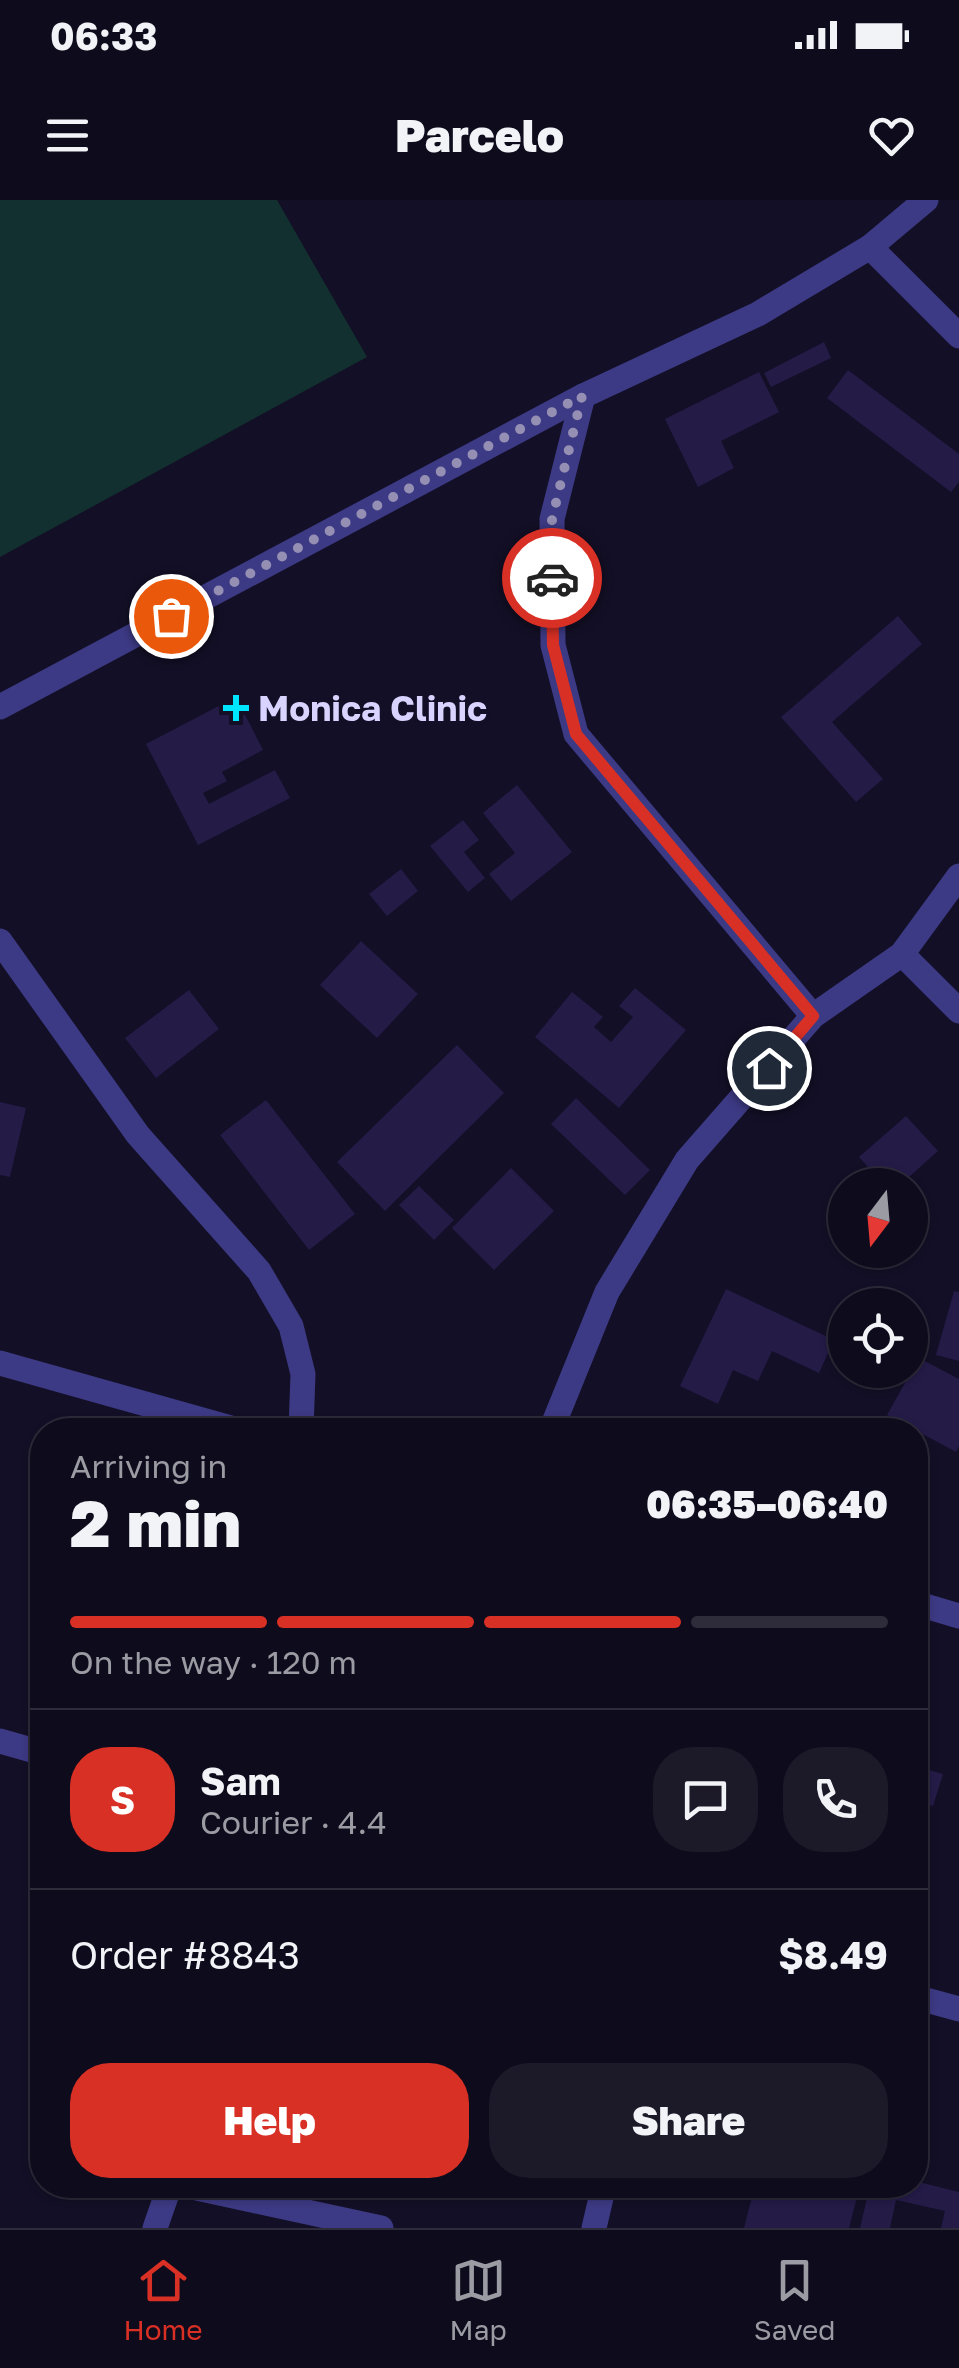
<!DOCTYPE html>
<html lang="en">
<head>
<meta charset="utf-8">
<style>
  :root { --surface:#0e0b1c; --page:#1c1929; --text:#f1f3f6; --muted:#9b9ba3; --line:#2e2b3b; --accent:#d93025 }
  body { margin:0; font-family:"Golos Text",sans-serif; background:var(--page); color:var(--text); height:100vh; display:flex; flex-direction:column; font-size:38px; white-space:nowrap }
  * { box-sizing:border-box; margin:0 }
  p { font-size:32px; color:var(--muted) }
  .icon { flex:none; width:55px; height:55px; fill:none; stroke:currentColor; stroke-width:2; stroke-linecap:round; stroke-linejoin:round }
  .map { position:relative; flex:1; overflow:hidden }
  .details { position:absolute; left:30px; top:1218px; width:898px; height:780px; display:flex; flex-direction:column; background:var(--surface); border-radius:40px; box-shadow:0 2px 8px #0004,0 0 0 2px var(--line) }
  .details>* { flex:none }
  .needle { width:65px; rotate:196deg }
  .tools { position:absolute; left:828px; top:968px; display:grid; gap:20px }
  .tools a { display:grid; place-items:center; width:100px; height:100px; border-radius:50%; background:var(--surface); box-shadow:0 2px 8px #0004,0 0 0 2px var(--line); font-size:50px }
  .pin { position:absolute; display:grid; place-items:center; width:85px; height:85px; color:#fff; margin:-42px; border:5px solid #fff; border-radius:50%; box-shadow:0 2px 10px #0007 }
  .courier { position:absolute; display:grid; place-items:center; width:100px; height:100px; margin:-50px; border:8px solid #d93025; border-radius:50%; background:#fff; color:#222; box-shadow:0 2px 12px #0007 }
  .headline em { font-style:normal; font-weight:800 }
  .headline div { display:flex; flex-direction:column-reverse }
  .headline { display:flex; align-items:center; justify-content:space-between; height:170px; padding:0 40px }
  h1 { font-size:65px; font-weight:800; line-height:75px }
  .bar { display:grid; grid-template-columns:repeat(4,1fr); gap:15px 10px; align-content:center; height:120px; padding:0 40px }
  .bar i { height:12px; border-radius:8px; background:var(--line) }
  .bar .current { background:var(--accent) }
  .bar p { grid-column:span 4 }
  .line { display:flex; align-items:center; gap:25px; padding:0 40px; border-top:2px solid var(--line) }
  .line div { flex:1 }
  .round { display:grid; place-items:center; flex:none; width:105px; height:105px; border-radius:40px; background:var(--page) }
  .primary-button { display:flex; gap:20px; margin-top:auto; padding:20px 40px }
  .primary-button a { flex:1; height:115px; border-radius:40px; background:var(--accent); color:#fff; font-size:40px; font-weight:800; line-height:115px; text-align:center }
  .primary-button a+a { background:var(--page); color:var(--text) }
  .status { display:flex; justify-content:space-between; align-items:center; height:70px; padding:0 50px; background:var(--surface); direction:ltr }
  .status svg { height:28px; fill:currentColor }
  header { display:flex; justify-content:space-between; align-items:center; height:130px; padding:0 40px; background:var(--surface); font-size:45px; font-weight:800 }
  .tabs { display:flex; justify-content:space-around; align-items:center; height:140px; border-top:2px solid var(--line); background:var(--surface); font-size:28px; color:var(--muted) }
  .tabs a { display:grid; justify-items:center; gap:5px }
  .tabs .current { color:var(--accent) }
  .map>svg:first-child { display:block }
  .green { fill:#12302f }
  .building { fill:#241b47 }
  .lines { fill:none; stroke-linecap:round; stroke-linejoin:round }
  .minor { stroke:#3d3a85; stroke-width:25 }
  .tertiary { stroke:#3d3a85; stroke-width:25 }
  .done { stroke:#948fb3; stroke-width:10; stroke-dasharray:0 18 }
  .route { stroke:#d93025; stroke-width:12 }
  .poi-dot { fill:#00e5ff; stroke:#130f26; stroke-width:4 }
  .labels { text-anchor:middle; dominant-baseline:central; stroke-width:8; stroke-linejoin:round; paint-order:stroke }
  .poi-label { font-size:35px; font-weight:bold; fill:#d9d4ff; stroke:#130f26; text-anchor:start }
</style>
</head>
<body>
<div class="status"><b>06:33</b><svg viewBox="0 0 49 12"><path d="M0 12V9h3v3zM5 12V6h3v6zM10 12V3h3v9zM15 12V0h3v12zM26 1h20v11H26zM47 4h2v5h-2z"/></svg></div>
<header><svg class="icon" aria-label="menu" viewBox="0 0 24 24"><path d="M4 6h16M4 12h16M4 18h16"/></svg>Parcelo<svg class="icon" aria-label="heart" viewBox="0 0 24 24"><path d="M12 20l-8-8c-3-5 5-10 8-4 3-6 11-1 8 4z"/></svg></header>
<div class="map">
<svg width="959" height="2028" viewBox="0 0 959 2028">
  <rect width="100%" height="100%" fill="#130f26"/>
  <!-- green -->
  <path class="green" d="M0,0h277l90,157 -367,200z"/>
  <!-- building -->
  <path class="building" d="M824,142l7,16 -60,29 -7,-14z
    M848,170l111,84v28l-8,10 -124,-94z
    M759,172l20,40 -58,29 13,27 -36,19 -33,-68z
    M898,416l24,28 -90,78 51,57 -27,23 -75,-85z
    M236,497l27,53 -41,22 5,9 -24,12 6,11 66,-34 15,28 -92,47 -52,-101z
    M517,585l55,67 -61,49 -22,-27 26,-21 -32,-40z
    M463,620l16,20 -15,12 21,26 -17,14 -38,-46z
    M401,669l17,22 -31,25 -18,-22z
    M361,741l57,53 -41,44 -57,-53z
    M635,788l51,42 -67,78 -84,-71 37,-45 31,25 -9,10 17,15 22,-25 -14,-11z
    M189,790l30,39 -63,49 -31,-40z
    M457,845l47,48 -119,118 -48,-49z
    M576,898l74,72 -25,25 -74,-71z
    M266,900l89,114 -46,36 -89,-115z
    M0,902l26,6 -16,69 -10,-2z
    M906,916l32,35 -38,34h-16l-25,-28z
    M511,968l43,43 -60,59 -42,-42z
    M419,986l35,34 -20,20 -35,-35z
    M726,1089l108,51 -15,33 -47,-22 -14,30 -25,-11 -15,34 -38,-18z
    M954,1091l5,1v69l-23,-6z
    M919,1158l40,21v67l-3,6 -69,-37z
    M915,1566l28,8 -10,32 -18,-5z
    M915,1981l44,11v36h-18l4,-17 -49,-11 -6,28h-30l10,-43h45z
    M755,1985h105l-11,43h-105z"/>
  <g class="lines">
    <!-- minor -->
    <path class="minor" d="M870,47l89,89
      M583,196l-31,123 1,126 23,89 237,282
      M0,741l138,194 121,136 32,55 12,48 -2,56
      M902,754l57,57
      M0,1163l238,67
      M551,1230l56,-138 80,-132 126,-144 89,-62 57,-78
      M915,1403l44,13
      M0,1541l42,12
      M915,1797l44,12
      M183,1985l198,43
      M155,2028l15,-43
      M594,2028l10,-43"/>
    <!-- tertiary -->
    <path class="tertiary" d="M0,507l583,-311 175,-82 112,-67 56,-47"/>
  </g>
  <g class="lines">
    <!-- done -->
    <path class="done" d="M171,416l411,-220 -30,123v59"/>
    <!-- route -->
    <path class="route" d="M552,378l1,67 23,89 237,282 -44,52"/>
  </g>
  <!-- markers -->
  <path class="poi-dot" d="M231 493h10v10h10v10h-10v10h-10v-10h-10v-10h10z"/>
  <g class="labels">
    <!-- poi labels -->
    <g class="poi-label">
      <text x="258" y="508">Monica Clinic</text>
    </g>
  </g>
</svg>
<div class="tools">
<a><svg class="needle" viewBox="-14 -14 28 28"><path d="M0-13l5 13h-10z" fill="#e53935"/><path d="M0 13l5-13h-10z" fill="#9b9ba3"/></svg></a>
<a><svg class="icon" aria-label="locate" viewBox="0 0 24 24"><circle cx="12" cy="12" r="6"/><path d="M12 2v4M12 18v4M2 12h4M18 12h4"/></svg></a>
</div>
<div class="pin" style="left:171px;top:416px;background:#ea580c"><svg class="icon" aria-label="bag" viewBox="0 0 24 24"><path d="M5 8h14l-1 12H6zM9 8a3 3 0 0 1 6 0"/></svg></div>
<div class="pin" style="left:769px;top:868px;background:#1f2937"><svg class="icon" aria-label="home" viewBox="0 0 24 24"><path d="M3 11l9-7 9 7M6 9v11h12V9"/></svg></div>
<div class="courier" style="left:552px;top:378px"><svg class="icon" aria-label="car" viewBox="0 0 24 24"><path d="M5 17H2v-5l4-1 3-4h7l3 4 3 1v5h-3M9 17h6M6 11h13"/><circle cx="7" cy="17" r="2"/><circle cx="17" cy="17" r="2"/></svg></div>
<section class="details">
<div class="headline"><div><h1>2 min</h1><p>Arriving in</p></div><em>06:35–06:40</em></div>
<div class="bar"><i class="current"></i><i class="current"></i><i class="current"></i><i></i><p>On the way · 120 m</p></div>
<div class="line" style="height:180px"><b class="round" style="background:var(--accent);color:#fff">S</b><div><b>Sam</b><p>Courier · 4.4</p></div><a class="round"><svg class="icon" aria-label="chat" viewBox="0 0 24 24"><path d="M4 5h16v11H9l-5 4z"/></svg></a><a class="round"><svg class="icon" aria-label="phone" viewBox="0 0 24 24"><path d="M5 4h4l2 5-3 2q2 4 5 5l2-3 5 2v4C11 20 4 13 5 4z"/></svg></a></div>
<div class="line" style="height:130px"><div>Order #8843</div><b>$8.49</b></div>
<div class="primary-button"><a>Help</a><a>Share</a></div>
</section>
</div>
<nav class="tabs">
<a class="current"><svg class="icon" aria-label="home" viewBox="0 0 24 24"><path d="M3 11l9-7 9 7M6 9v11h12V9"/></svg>Home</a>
<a><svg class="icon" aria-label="map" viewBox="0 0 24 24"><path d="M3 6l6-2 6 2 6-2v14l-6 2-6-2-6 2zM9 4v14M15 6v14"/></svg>Map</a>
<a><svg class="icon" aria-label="saved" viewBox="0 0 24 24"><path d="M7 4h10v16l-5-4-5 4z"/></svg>Saved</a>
</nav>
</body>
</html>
